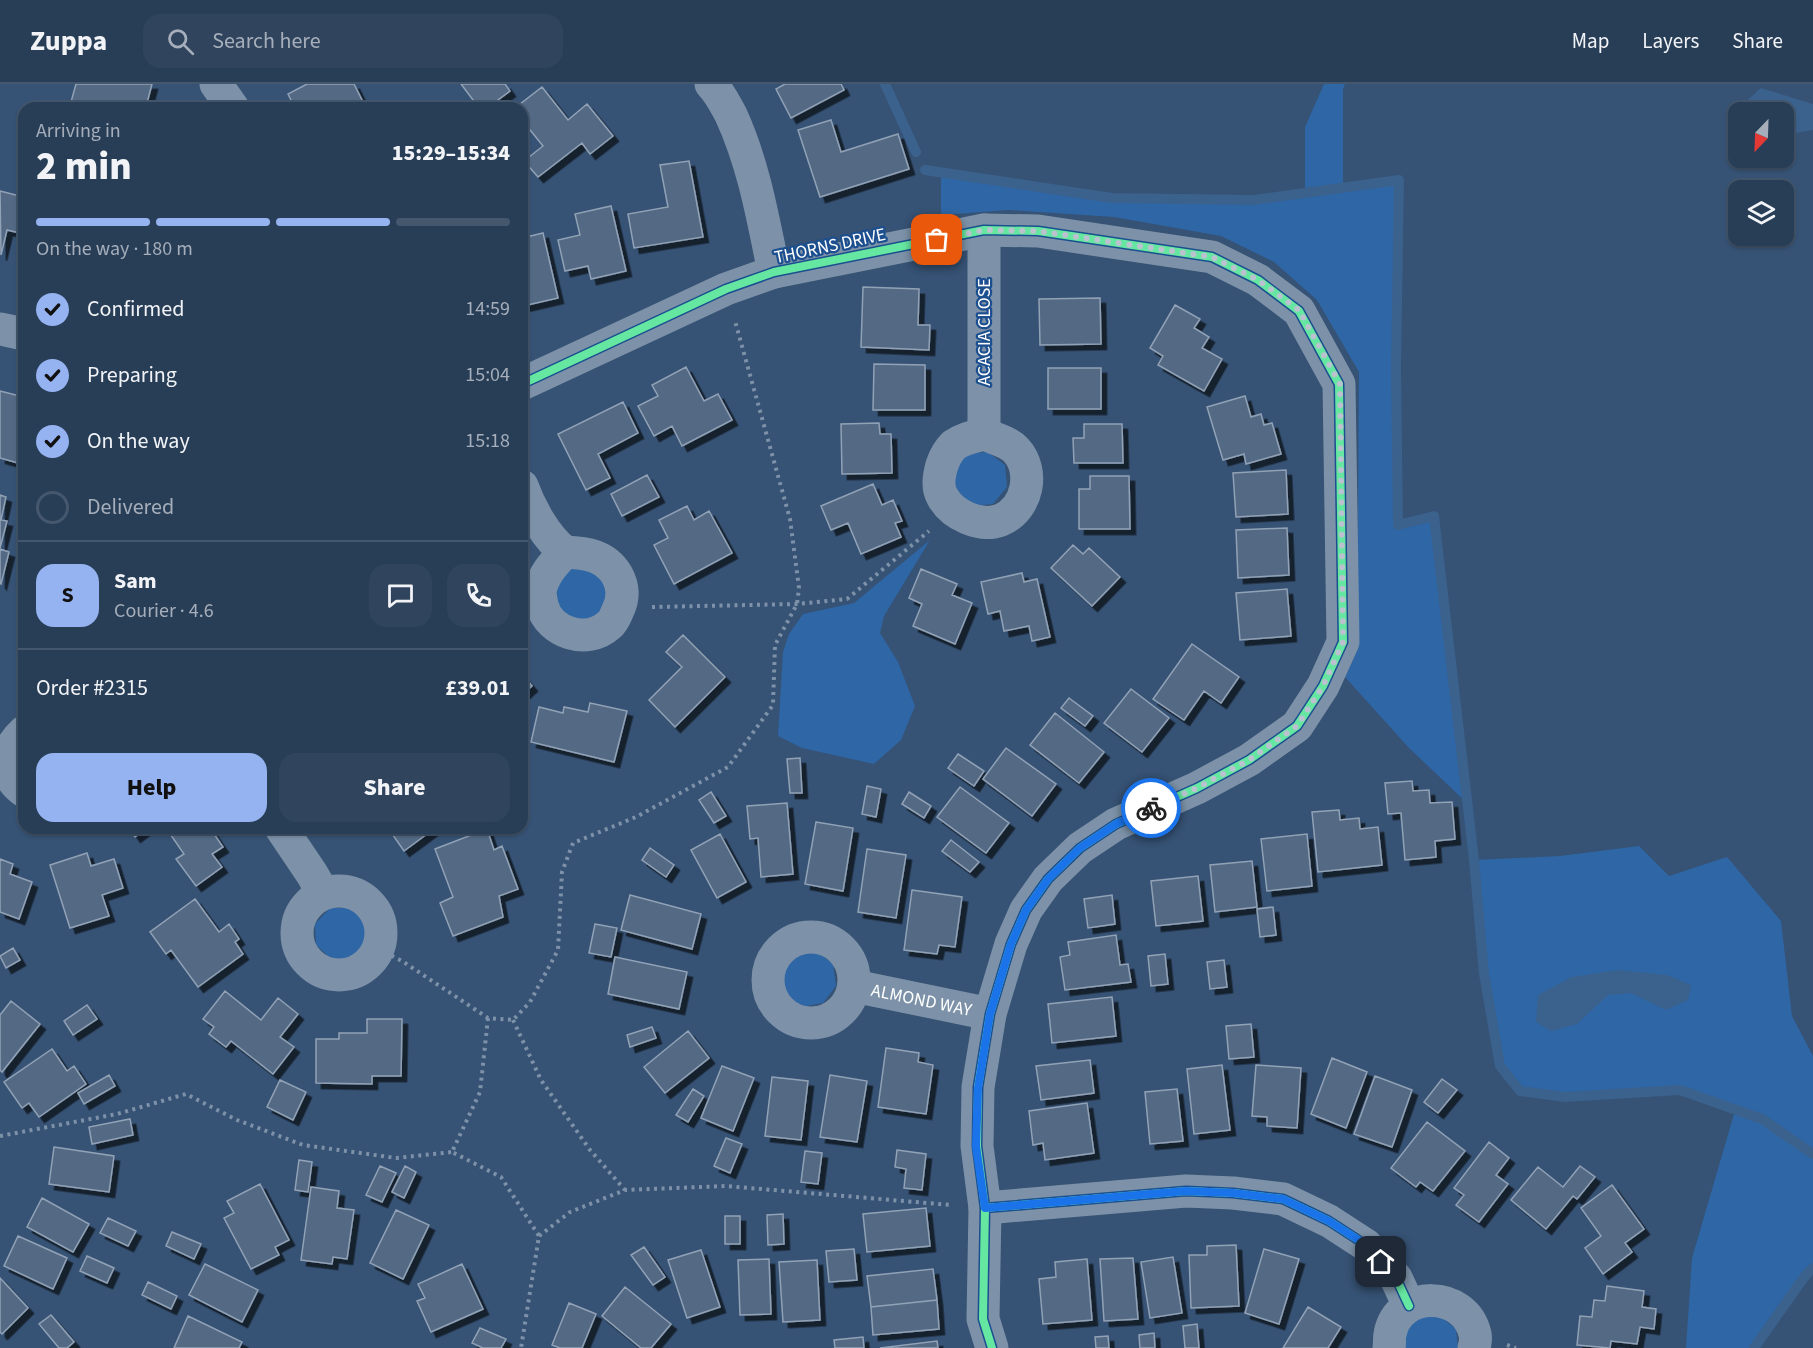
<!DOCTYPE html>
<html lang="en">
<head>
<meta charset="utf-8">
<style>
  :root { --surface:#283e57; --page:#30455d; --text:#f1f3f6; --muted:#a5aeba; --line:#44576d; --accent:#95b2f1 }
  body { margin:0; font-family:"Source Sans 3",sans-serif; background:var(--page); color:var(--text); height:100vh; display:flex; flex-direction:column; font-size:22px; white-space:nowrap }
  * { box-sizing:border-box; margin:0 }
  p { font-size:20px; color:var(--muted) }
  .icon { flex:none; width:33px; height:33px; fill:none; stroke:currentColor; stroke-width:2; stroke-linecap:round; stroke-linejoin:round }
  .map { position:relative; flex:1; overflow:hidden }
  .details { position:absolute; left:18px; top:18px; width:510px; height:732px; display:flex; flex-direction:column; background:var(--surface); border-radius:18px; box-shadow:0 2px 4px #0004,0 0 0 2px var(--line) }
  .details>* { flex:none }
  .needle { width:39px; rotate:203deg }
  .fabs { position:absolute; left:1728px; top:18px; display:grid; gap:12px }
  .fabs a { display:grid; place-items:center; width:66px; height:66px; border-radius:12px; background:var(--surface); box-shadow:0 2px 4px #0004,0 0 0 2px var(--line); font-size:30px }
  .pin { position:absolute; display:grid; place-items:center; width:51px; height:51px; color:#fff; margin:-26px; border-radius:12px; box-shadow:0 3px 9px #0006 }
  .courier { position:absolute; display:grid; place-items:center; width:60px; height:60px; margin:-30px; border:4px solid #1a73e8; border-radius:50%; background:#fff; color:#222; box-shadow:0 2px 8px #0007 }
  .summary em { font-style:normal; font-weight:800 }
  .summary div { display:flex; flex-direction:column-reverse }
  .summary { display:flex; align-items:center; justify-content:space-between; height:102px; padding:0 18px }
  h1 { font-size:39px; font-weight:800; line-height:45px }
  .bar { display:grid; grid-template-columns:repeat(4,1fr); gap:9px 6px; align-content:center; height:72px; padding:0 18px }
  .bar i { height:8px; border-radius:4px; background:var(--line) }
  .bar .selected { background:var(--accent) }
  .bar p { grid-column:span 4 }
  .line { display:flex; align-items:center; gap:15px; padding:0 18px; border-top:2px solid var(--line) }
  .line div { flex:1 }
  .round { display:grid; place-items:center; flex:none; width:63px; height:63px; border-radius:18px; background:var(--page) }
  ol { padding:0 18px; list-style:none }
  li { display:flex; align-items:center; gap:18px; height:66px }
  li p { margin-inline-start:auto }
  li .icon { padding:6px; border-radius:50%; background:var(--accent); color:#111; stroke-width:4 }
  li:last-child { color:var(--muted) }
  li i { width:33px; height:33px; border:3px solid var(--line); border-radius:50% }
  .button { display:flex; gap:12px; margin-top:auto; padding:12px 18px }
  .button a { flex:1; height:69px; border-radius:18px; background:var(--accent); color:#111; font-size:24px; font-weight:800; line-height:69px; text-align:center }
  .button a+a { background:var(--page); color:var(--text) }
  header { display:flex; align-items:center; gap:36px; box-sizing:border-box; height:84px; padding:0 30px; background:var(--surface); border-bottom:2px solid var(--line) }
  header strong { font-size:28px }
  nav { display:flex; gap:33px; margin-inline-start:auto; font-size:21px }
  .search { width:420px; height:54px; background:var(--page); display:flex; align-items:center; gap:15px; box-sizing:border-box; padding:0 21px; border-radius:18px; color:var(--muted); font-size:22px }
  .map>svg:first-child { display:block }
  .green { fill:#2f66a5 }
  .water { fill:#3b618d }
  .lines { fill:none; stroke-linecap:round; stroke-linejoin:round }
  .stream { stroke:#3b618d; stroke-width:10 }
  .building { fill:#526984; stroke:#92a2b6; stroke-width:1.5; filter:url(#shadow) }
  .path { stroke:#7d92a8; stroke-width:4; stroke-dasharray:3 4.5; stroke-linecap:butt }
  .minor { stroke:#7d92a8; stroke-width:33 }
  .cycleway-casing { stroke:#1b4f8f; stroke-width:11 }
  .cycleway { stroke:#66e7a1; stroke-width:8 }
  .done { stroke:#b9c2ce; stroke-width:6; stroke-dasharray:0 10.8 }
  .route { stroke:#1a73e8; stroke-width:8 }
  .labels { text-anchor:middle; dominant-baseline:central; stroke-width:4.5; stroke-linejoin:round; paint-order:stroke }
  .street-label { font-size:18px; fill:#fff; stroke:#1b4f8f }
</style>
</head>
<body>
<header>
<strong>Zuppa</strong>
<div class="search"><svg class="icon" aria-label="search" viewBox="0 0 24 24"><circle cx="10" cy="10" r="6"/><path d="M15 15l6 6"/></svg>Search here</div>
<nav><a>Map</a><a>Layers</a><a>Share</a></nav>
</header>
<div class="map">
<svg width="1813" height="1264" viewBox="0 0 1813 1264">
  <defs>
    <filter id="shadow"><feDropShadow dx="5.5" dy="5.5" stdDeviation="0" flood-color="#0009"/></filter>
  </defs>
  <rect width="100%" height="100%" fill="#365274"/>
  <!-- green -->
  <path class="green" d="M1324,0h21l-2,5v98l56,-7 -3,188 2,156 36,-8 33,287 -58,-55 -64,-71 12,-26 2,-279 -42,-72 -43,-38 -53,-26 -107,-19 -105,-7 -68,5v-42l171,25 142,2 51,-7v-66z
    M988,368l17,13 2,22 -14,17 -22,2 -17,-14 -2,-22 14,-17z
    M930,456l-46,76 -4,17 18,29 17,44 -14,34 -27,24 -72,-16 -24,-12 5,-84 6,-18 14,-20 51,-11z
    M568,484h23l16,15v23l-15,15 -22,1 -17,-15v-23z
    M1639,762l30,30 58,-19 54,64 11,95 21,40v212l-8,8 -51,72h-68l6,-90 42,-144 -55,-24 -114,7 -45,-6 -20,-25 -16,-92 -10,-114 86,-4z
    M330,824h21l16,14v21l-15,16h-21l-15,-14 -1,-21z
    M815,866l18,14 3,22 -13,17 -22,4 -18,-13 -4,-23 14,-18z
    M1439,1231l17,14 2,19h-54l-1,-15 14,-17z"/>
  <!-- water -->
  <path class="water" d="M1761,4l52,16v26l-29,5v-23h-40l-1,-8z
    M1618,886l49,5 24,10 -3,15 -22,10 -35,-17 -23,2 -31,29 -26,7 -15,-9 2,-27 34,-18z"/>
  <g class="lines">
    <!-- stream -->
    <path class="stream" d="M885,0l31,68
      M925,86l187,28 142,2 145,-20 -3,188 2,157 36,-9 40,344 10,114 16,92 20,25 45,6 115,-7 82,29 51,35
      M1754,1264l51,-72 8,-8"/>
  </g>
  <!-- building -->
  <path class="building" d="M76,0h76l-5,19 21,5h-75l-22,-6z
    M307,0h47l12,24h-71l-7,-14z
    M461,0h44l5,7 -23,17h-8z
    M785,0h56l3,6 -53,28 -15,-29z
    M542,3l26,33 19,-16 26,32 -23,18 -8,-11 -44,34 -14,-16 19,-15 -21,-26v-12h-7z
    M831,36l10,32 57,-18 11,35 -89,28 -22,-67z
    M689,77l14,76 -69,11 -6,-34 40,-7 -8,-42z
    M0,107l24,6v37l-17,-4 -6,25z
    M611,122l15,65 -35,8 -3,-13 -23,5 -7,-31 22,-5 -5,-21z
    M543,149l15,65 -35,8 -1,-68z
    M863,203l56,2 -1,36h12l-1,25 -68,-3z
    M1100,214l1,46 -61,1 -1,-46z
    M1175,221l25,14 -6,9 15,9 -7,11 20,11 -18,32 -46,-26 5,-9 -13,-8z
    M874,280l51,1v45h-52z
    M686,283l18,34 14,-7 14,26 -50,26 -10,-20 -18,10 -16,-30 20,-10 -6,-11z
    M1048,284h53v41h-53z
    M0,307l24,6v41l-6,25 -18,-5z
    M1245,312l6,21 10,-3 3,11 8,-2 9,31 -35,10 -2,-10 -21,6 -16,-53z
    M623,318l15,31 -40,21 12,24 -24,12 -28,-56z
    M879,339l1,11h11l1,39 -50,1 -1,-50z
    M1084,340h38l1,39h-49l-1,-25h11z
    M1286,386l2,44 -52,3 -3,-44z
    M647,391l12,22 -37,19 -11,-22z
    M1090,392h39l1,53h-51v-40h11z
    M873,400l9,21 11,-5 9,21 -7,2 6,14 -40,17 -13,-31 -17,7 -10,-24z
    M0,411l6,2 -5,23 6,1 -7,27z
    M687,422l7,14 15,-9 23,42 -58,31 -20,-39 14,-7 -9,-18z
    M1287,444l2,47 -51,3 -2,-48z
    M1073,461l10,9 6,-6 31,29 -28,29 -41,-38z
    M0,465l9,3 -8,32 -1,-1z
    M921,485l36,15 -5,11 20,8 -17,41 -42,-18 9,-22 -13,-6z
    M1022,489l2,9 13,-3 13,58 -18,4 -3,-15 -25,5 -4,-20 -12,3 -7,-32z
    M1287,505l4,47 -51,4 -4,-47z
    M683,551l42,42 -50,50 -26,-27 33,-33 -16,-15z
    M1192,560l47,33 -18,26 -17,-12 -20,29 -31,-21z
    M522,590l10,12 -10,9z
    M1131,605l38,29 -27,34 -38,-29z
    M1069,614l24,18 -8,10 -24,-18z
    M590,619l37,8 -13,51 -83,-20 8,-35 24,6 1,-6 24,5z
    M1055,629l49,39 -25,31 -49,-38z
    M1006,664l50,36 -24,32 -49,-37z
    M958,670l26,17 -10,15 -26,-18z
    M800,674l2,35h-12l-3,-34z
    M1412,697l1,10 16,-1 1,13 22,-1 3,37 -20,2 1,16 -31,3 -4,-47 -13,1 -3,-31z
    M867,702l14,3 -5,28 -14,-3z
    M960,703l49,36 -23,30 -49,-36z
    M711,708l15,24 -12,7 -15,-23z
    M909,708l22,14 -7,12 -22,-14z
    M787,719l6,71 -32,3 -3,-39 -8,1 -3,-33z
    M1339,726l1,10 19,-2 1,11 18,-2 4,38 -64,7 -6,-60z
    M816,738l37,6 -10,63 -38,-7z
    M129,744h18l-12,9z
    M166,744h44l13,19 -11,7 10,13 -26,19 -20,-27 8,-5z
    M388,744h47l-31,23z
    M487,745l7,21 8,-4 16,43 -19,7 4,21 -50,19 -13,-33 13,-6 -18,-48z
    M720,750l26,48 -29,16 -26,-48z
    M1307,750l5,52 -45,5 -6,-52z
    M951,756l28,22 -9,10 -28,-21z
    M650,764l24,17 -8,12 -24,-17z
    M867,765l39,6 -10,63 -38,-6z
    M87,769l4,13 23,-7 9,29 -21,7 7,21 -39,12 -20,-63z
    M0,775l13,5 -3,10 22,8 -13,37 -19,-7z
    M1252,777l5,46 -42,5 -5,-47z
    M1198,792l5,45 -47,5 -5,-45z
    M912,806l50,7 -7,50 -16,-2 -2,9 -33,-4z
    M630,811l71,19 -9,35 -71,-19z
    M1112,811l3,29 -27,4 -4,-29z
    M195,815l24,33 10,-8 10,15 -4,3 8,12 -45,33 -27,-37 -5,4 -16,-22z
    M1273,823l3,28 -16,2 -3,-28z
    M595,840l22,4 -6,29 -22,-4z
    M1116,851l4,30 8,-1 3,18 -66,8 -5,-33 10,-2 -2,-13z
    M13,864l7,12 -14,8 -6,-12z
    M1165,870l3,30 -17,2 -3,-30z
    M615,873l72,15 -8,37 -71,-15z
    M1224,876l3,27 -17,2 -3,-27z
    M225,907l36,29 17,-22 20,16 -18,23 14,10 -21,27 -42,-33 -5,6 -17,-13 5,-7 -11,-8z
    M1112,913l4,39 -64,7 -4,-39z
    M11,917l29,23 -38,48 -2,-2v-55z
    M87,921l10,14 -24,16 -9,-14z
    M367,935h35l-1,57h-29v8l-56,-1v-44h23v-6h28z
    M1251,940l3,33 -25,2 -3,-33z
    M652,943l4,11 -26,9 -3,-12z
    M688,947l21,27 -44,35 -21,-26z
    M886,964l33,5 -1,9 15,3 -7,49 -48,-7z
    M52,965l15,22 7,-5 12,18 -47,33 -10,-14 -7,5 -18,-26z
    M1332,974l35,14 -21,56 -35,-14z
    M1090,976l4,33 -53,7 -5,-34z
    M1222,981l8,65 -36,4 -7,-65z
    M1256,981l45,3 -4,60 -30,-2v-9l-15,-1z
    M722,982l32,12 -21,53 -32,-13z
    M109,991l6,11 -31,18 -6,-11z
    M830,991l37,6 -10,61 -37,-5z
    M1375,992l37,14 -20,57 -38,-13z
    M772,993l36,4 -7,59 -36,-4z
    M1442,995l15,11 -19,23 -14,-11z
    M280,996l26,12 -13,28 -26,-13z
    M693,1005l11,7 -16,26 -12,-7z
    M1177,1005l6,52 -33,3 -5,-52z
    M1087,1019l7,50 -49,7 -2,-17 -10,2 -4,-34z
    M130,1035l3,16 -41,9 -3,-17z
    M1427,1038l38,29 -32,40 -13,-9 -4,5 -25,-19z
    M726,1054l16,6 -12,29 -16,-7z
    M1489,1058l20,16 -13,17 12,9 -29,38 -23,-17 8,-10 -10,-7z
    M54,1063l60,9 -5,36 -60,-8z
    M897,1066l29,4 -4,36 -18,-2 2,-19 -11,-2z
    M805,1067l17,2 -4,31 -17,-2z
    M299,1076l13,2 -4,30 -13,-2z
    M380,1082l16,7 -14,29 -16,-7z
    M405,1082l11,6 -12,26 -12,-6z
    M1580,1082l15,11 -18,22 -4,-3 -27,33 -35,-29 27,-33 25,20z
    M260,1100l29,56 -14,7 4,8 -28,14 -27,-51 10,-5 -7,-12z
    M1612,1101l32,44 -19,14 7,9 -29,22 -18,-26 16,-12 -20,-28z
    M311,1103l28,4 -2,17 17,2 -7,49 -14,-2 -1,7 -31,-4z
    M42,1114l47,26 -16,28 -46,-25z
    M926,1124l4,38 -63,6 -4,-38z
    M396,1126l33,15 -26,54 -33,-16z
    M783,1130l1,30 -16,1 -1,-30z
    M725,1132h15v28h-15z
    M108,1134l28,13 -8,15 -28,-13z
    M172,1148l29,12 -7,15 -28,-13z
    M18,1152l49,22 -14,31 -49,-23z
    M1236,1161l3,61 -48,2 -2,-53h18v-9z
    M644,1163l21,30 -12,8 -22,-30z
    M854,1165l3,31 -28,2 -3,-31z
    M1264,1165l35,10 -20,65 -34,-11z
    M701,1166l19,57 -33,11 -19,-58z
    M87,1172l27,12 -7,15 -27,-12z
    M1173,1173l9,56 -32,5 -9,-56z
    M1133,1174l5,61 -34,2 -4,-62z
    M769,1175l2,55 -31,1 -2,-55z
    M1087,1175l5,61 -49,4 -4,-45 17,-2 -1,-15z
    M817,1176l3,60 -37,2 -4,-60z
    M205,1180l53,26 -16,32 -53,-27z
    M462,1180l21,45 -52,23 -14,-31 8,-3 -7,-14z
    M933,1185l4,31 -66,7 -4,-31z
    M0,1194l28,30 -26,26 -2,-2z
    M148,1198l29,14 -6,13 -29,-14z
    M1607,1202l37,5 -2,16 14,2 -2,20 -14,-2 -3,17 -26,-3 -1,7 -33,-3 3,-29 12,1 2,-17 11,1z
    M625,1203l46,37 -20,24h-10l-39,-32z
    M937,1216l2,29 -66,6 -2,-28z
    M569,1219l27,11 -14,34h-22l-8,-3z
    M1308,1223l33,20 -13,21h-45z
    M51,1231l23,27 -7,6h-8l-20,-24z
    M188,1232l54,26 -3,6h-65z
    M1197,1240l2,24h-14l-2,-22z
    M480,1244l26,11 -5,9h-18l-11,-5z
    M1154,1249l1,15h-15l-1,-13z
    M1108,1252l1,12h-13l-1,-11z
    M863,1253l1,11h-29l-1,-8z
    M937,1257l1,7h-58z"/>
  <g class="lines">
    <!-- path -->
    <path class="path" d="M652,523l145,-3 50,-5 82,-68
      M378,865l24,12 86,57 25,2 17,-18 28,-52 4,-78 11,-29 63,-26 92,-50 45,-62 2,-60 22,-41 2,-16 -9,-69 -55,-198
      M488,934l-8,74 -28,60 49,25 38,59 -18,112
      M513,936l28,60 49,70 35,40
      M0,1052l117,-22 69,-20 51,26 66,25 93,13 56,-6
      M539,1152l31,-24 55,-22 101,-4 225,19
      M1507,1261l9,3"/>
    <!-- minor -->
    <g class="minor">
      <path d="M216,0l17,24"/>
      <path d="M711,0c9,9 14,20 20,31 23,50 32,104 43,157"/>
      <path d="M0,245l24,5"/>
      <path d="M522,300l204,-95 48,-17 210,-42 54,1 174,26 46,23 41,31 40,73 4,258 -20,44 -26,40 -48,34 -52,28 -81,36 -36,24 -32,31 -22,31 -15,34 -21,70 -12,73 -1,59 8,62 -2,111 9,29"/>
      <path d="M984,350c9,4 25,8 32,16 19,21 12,58 -15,70 -21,8 -49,-5 -59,-24 -5,-9 -3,-21 0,-31 2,-6 7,-15 12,-20 8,-6 19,-8 30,-11z"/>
      <path d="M984,350v-204"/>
      <path d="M522,402c8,22 24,52 43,66"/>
      <path d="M565,468c21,1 40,3 52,23 6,11 7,23 1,35 -2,5 -5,12 -9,15 -22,20 -60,8 -67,-20 -1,-5 -2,-10 -2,-14 3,-16 14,-28 25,-39z"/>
      <path d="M24,648c-20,18 -23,42 0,59"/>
      <path d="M281,744l31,46 11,19"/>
      <circle cx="339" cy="849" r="42"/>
      <circle cx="811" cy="896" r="43"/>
      <path id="s1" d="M854,902l136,28"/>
      <path d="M985,1124l201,-17 47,2 50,6 46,22 37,24 30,33 13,28"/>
      <path d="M1389,1264c1,-5 0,-10 1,-14 8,-45 75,-44 85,0 1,4 0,10 -1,14"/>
    </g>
    <!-- cycleway casing -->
    <g class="cycleway-casing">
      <path id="cycleway" d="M522,300l204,-95 48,-17 210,-42 54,1 174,26 46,23 41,31 40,73 4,258 -20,44 -26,40 -48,34 -52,28 -81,36 -36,24 -32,31 -22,31 -15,34 -21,70 -12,73 -1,59 8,62 -2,111 9,29
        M985,1124l201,-17 47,2 50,6 46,22 37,24 30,33 13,28"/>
    </g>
    <!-- cycleway -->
    <use href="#cycleway" class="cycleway"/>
  </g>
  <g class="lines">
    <!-- done -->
    <path class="done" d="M937,156l47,-10 54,1 174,26 46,23 41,30 41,74 3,258 -20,44 -26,40 -48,34 -52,28 -46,20"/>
    <!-- route -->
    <path class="route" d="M1151,724l-35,16 -36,24 -32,31 -22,31 -15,34 -21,70 -12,74 -2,58 9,62 201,-17 47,2 50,6 46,22 37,24 15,17"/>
  </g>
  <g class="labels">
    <!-- street labels -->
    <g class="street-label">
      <text transform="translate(830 162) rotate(-12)">THORNS DRIVE</text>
      <text transform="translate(984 248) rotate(-90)">ACACIA CLOSE</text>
      <text stroke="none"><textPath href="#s1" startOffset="69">ALMOND WAY</textPath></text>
    </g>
  </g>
</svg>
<div class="fabs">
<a><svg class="needle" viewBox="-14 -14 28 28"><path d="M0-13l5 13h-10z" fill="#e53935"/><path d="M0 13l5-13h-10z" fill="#a5aeba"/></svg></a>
<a><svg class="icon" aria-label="layers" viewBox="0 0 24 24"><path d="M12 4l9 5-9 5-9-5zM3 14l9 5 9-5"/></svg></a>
</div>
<div class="pin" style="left:937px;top:156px;background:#ea580c"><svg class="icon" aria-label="bag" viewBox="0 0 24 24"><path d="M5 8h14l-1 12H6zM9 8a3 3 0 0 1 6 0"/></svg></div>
<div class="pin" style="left:1381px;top:1178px;background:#1f2937"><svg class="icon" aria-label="home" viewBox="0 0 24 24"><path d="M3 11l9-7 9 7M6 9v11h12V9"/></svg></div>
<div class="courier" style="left:1151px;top:724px"><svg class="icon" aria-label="bike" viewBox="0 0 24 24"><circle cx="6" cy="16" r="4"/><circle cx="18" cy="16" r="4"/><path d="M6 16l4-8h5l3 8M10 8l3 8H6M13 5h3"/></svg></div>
<section class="details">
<div class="summary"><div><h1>2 min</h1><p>Arriving in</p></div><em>15:29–15:34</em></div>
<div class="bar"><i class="selected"></i><i class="selected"></i><i class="selected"></i><i></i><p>On the way · 180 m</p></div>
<ol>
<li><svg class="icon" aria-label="check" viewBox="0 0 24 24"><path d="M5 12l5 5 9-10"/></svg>Confirmed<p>14:59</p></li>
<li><svg class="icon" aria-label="check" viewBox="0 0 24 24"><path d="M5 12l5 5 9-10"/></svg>Preparing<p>15:04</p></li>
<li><svg class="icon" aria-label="check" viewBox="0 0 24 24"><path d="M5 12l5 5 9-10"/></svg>On the way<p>15:18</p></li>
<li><i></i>Delivered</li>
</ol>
<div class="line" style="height:108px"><b class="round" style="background:var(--accent);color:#111">S</b><div><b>Sam</b><p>Courier · 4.6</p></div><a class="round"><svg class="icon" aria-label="chat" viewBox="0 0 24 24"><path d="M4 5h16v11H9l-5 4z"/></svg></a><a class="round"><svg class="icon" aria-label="phone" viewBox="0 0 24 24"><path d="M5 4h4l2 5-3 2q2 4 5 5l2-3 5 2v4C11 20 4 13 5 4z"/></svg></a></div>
<div class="line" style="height:78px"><div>Order #2315</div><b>£39.01</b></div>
<div class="button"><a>Help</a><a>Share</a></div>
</section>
</div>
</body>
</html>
